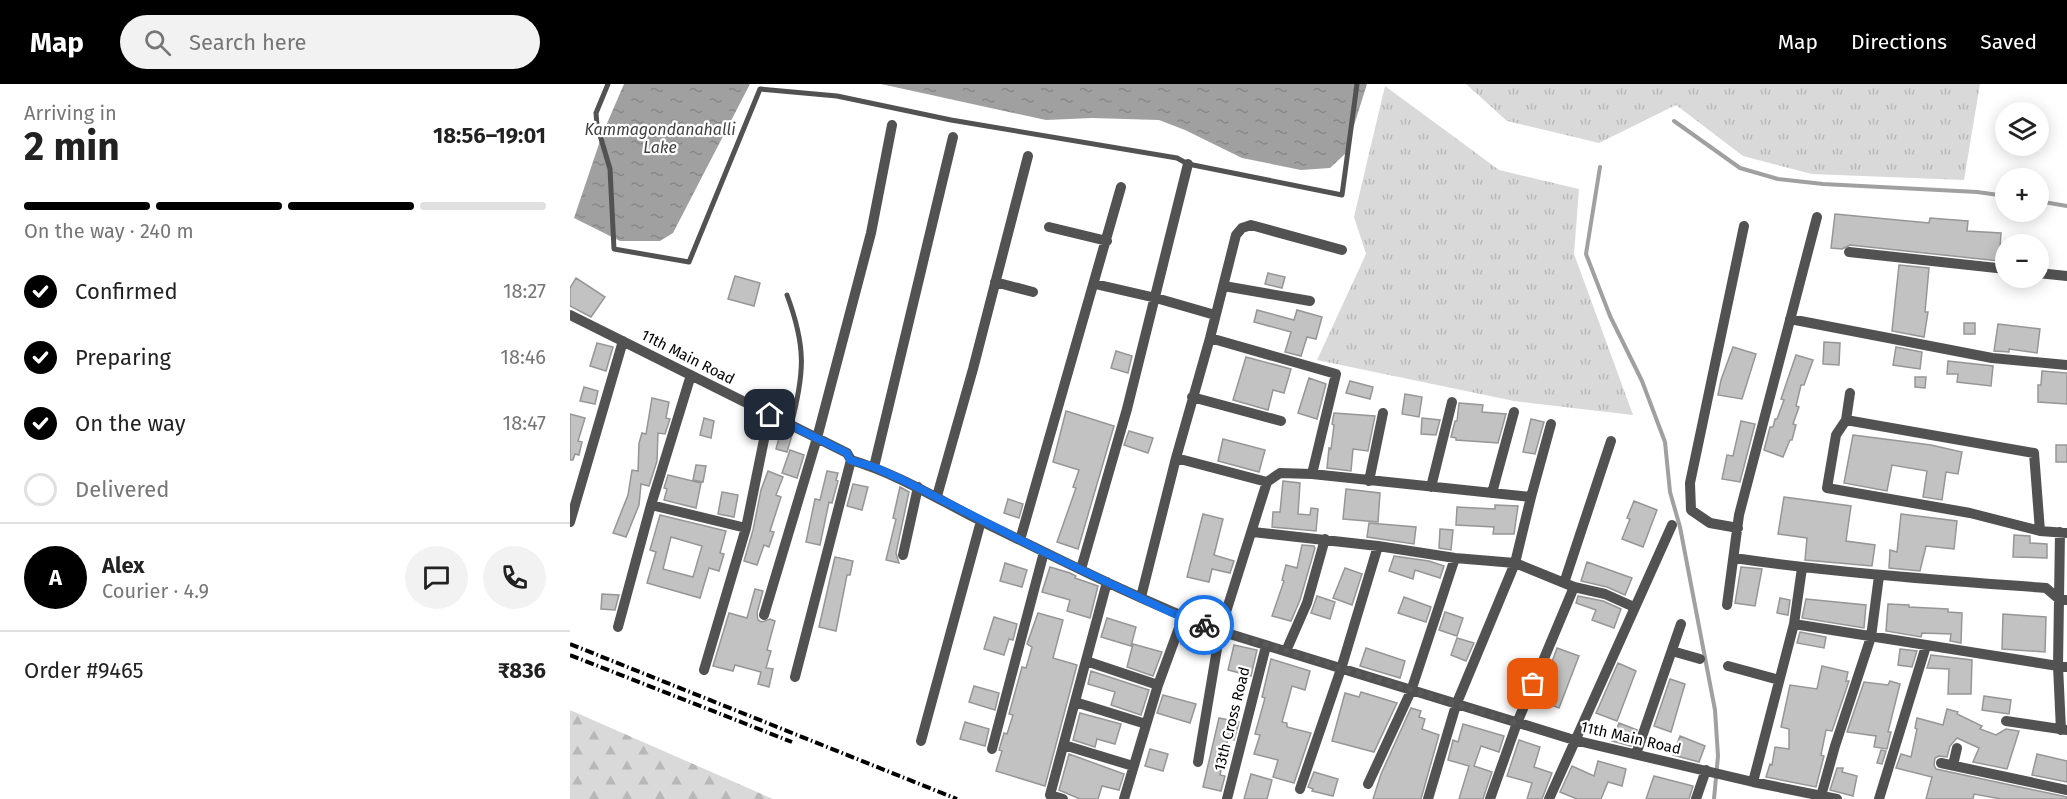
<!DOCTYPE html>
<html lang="en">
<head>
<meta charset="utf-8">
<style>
  :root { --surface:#fff; --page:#f2f2f2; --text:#222; --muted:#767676; --line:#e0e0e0; --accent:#000 }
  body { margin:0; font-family:"Fira Sans",sans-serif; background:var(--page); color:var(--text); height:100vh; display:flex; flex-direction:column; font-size:22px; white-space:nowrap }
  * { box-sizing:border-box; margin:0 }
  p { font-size:20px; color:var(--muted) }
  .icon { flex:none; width:33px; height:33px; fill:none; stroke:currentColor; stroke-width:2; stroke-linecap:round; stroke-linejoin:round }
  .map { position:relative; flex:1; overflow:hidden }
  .drawer { display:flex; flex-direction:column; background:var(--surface); width:570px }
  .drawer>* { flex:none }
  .tools { position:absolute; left:1425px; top:18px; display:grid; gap:12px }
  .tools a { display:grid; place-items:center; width:54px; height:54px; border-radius:50%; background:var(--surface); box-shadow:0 3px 15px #0003; font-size:30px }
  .pin { position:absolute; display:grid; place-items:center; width:51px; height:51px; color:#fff; margin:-26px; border-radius:12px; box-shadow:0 3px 9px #0006 }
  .courier { position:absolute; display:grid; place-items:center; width:60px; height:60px; margin:-30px; border:4px solid #1a73e8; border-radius:50%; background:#fff; color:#222; box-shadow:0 2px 8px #0007 }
  .overview em { font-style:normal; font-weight:700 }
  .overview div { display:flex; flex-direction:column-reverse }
  .overview { display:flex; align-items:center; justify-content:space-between; height:102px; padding:0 24px }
  h1 { font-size:39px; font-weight:700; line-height:45px }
  .bar { display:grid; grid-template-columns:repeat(4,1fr); gap:9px 6px; align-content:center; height:72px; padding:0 24px }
  .bar i { height:8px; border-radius:4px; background:var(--line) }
  .bar .selected { background:var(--accent) }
  .bar p { grid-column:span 4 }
  .line { display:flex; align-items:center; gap:15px; padding:0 24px; border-top:2px solid var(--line) }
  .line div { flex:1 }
  .round { display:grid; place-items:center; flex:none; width:63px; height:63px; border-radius:32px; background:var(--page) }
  ol { padding:0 24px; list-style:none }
  li { display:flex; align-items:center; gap:18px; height:66px }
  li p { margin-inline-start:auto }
  li .icon { padding:6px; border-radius:50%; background:var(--accent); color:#fff; stroke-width:4 }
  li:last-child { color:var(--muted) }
  li i { width:33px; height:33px; border:3px solid var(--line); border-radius:50% }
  header { display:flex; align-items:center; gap:36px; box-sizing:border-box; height:84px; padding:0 30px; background:var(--accent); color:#fff }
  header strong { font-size:28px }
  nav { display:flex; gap:33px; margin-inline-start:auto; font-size:21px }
  .search { width:420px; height:54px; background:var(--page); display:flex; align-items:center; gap:15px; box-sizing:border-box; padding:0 21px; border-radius:33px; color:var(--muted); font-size:22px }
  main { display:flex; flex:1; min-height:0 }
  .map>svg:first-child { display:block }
  .grass { fill:url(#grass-tufts) }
  .forest { fill:url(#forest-firs) }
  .water { fill:url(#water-ripples) }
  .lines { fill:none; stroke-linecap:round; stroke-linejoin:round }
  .stream { stroke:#a0a0a0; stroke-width:4 }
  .building { fill:#c2c2c2; stroke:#969696; stroke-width:1.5; fill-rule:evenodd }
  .lane { stroke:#525252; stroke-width:5 }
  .street { stroke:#525252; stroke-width:10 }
  .rail { stroke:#000; stroke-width:4; stroke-dasharray:9 3 1.5 3; stroke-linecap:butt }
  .done { stroke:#595959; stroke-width:6; stroke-dasharray:0 10.8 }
  .route { stroke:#1a73e8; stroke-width:8 }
  .labels { text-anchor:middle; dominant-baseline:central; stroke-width:4.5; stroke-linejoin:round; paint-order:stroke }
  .street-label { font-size:15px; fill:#000; stroke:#fff }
  .water-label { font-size:16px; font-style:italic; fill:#414141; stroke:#fff }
</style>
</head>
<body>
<header>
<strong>Map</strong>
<div class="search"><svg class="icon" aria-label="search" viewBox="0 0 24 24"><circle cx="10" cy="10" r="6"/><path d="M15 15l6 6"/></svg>Search here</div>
<nav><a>Map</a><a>Directions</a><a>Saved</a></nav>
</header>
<main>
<section class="drawer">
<div class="overview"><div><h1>2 min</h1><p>Arriving in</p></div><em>18:56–19:01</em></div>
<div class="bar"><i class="selected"></i><i class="selected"></i><i class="selected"></i><i></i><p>On the way · 240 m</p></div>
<ol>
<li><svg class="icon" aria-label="check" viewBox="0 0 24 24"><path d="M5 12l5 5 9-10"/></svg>Confirmed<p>18:27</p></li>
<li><svg class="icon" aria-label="check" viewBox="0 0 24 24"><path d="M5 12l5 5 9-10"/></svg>Preparing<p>18:46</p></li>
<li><svg class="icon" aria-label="check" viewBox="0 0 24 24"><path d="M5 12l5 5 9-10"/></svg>On the way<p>18:47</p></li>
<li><i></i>Delivered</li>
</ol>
<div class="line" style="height:108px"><b class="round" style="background:var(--accent);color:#fff">A</b><div><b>Alex</b><p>Courier · 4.9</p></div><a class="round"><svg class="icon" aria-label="chat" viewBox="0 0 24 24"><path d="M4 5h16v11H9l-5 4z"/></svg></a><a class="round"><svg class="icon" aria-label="phone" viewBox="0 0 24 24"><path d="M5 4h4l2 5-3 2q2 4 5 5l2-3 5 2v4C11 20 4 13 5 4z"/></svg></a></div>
<div class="line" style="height:78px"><div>Order #9465</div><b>₹836</b></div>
</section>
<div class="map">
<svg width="1497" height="715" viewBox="0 0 1497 715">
  <defs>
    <pattern id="grass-tufts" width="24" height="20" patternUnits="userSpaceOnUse" patternTransform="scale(1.5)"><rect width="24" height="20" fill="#d9d9d9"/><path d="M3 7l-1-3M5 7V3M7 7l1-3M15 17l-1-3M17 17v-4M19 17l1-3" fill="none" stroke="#b8b8b8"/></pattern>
    <pattern id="forest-firs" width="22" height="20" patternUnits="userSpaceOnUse" patternTransform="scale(1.5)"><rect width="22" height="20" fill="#d9d9d9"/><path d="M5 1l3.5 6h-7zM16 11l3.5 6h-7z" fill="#b8b8b8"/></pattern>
    <pattern id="water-ripples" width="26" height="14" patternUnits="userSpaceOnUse" patternTransform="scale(1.5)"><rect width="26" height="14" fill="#a0a0a0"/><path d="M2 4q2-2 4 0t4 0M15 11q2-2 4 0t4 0" fill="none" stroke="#888"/></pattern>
  </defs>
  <rect width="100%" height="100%" fill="#fff"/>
  <!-- grass -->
  <path class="grass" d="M896,0h514l-16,96 -152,-6 -69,-18 -67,-51 -77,38 -92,-22z
    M815,2l114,84 80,19 -5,65 59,161 -119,-14 -197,-41 49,-106 -12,-37z"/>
  <!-- forest -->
  <path class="forest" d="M0,626l203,89h-203z"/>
  <!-- water -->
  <path class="water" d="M54,0h126l-77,149 -13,8h-40l-46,-23 28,-83z
    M311,0h486l-22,70 -15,14 -29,2 -59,-12 -57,-28 -26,-10 -67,-2 -46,2z"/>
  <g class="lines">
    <!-- stream -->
    <path class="stream" d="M1104,37l66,47 38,11 45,5 154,8 29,4
      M1030,83l-14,87 24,62 32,65 23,61 5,50 10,35 35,183 3,46 -4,43
      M1468,117l29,5"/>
  </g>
  <!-- building -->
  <path class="building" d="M1265,130l94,9 1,-5 38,3 -1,10 34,2 -2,28 -149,-16 -8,4 -11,-1z
    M1329,181l30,3 -4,44h3l-4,25 -32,-6z
    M698,189l17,4 -3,11 -17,-4z
    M165,192l25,7 -6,23 -26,-7z
    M6,194l29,19 -14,20 -21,-11v-18z
    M687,226l37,10 3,-10 25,7 -6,22 -9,-2 -6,19 -16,-4 6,-20 -37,-10z
    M1394,239h11v11h-11z
    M1428,240l42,5 -3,24 -28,-4v3l-15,-1z
    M1254,258l16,1 -1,22 -16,-1z
    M27,259l16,4 -7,24 -16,-5z
    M1163,263l23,7 -14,45 -24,-4 3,-15z
    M1326,263l26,5 -2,17 -27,-4z
    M546,267l16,5 -4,17 -17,-5z
    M1226,271l17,5 -9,25h-3l-5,21 3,1 -6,17 3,1 -4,15h-2l-7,17 -19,-7 6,-23h3l2,-8h2l7,-19 -3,-1z
    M676,273l45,12 -7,24 -11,-3 -5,20 -35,-10z
    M1378,277l45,5 -2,20 -34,-4 1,-8h-11z
    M1472,287l25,2v31l-29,-2v-17h3z
    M1345,293h11l-1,11 -10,-1z
    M739,294l17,6 -9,35 -19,-6z
    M780,297l23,6 -3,12 -24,-6z
    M14,303l14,4 -3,13 -15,-3z
    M835,310l17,3 -3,20 -17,-3z
    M82,314l17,4 -3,16 4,1 -5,15 -7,-1 -1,28 -8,25 -8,-2 -2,21 -13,32 -13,-4 15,-38 4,-25 6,1 1,-28 3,-10 4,1z
    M889,319l24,2 -1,7 24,2 -8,29 -42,-3v-2l-5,-1 4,-16h2z
    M496,327l48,15 -36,123 -21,-7 19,-54 -3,-1 6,-17 -26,-8z
    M764,329l41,3 -7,35 -15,-2 -2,22 -24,-3 2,-20 2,1 3,-24 -2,-1z
    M0,330l15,4 -7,23 4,1 -3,13 -4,-1 -2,6h-3z
    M134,334l10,3 -3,17 -11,-3z
    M852,334l18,2 -4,15 -15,-1z
    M961,335l13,3 -9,32 -12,-2z
    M1171,337l14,3 -15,58 -18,-3 5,-24 6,1z
    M211,347l11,4 -5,17 -11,-3z
    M559,347l24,7 -5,15 -24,-8z
    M1283,351l78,10 31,7 -4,22 -12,-2 -4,28 -19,-3 4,-26 -35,-6 -5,26 -43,-8z
    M653,355l42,11 -6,22 -41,-11z
    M1486,361h11v17h-11z
    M220,366l14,5 -7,23 -15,-5z
    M126,381l10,1 -3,16 -10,-2z
    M198,387l15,6 -7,18 5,2 -11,34 4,1 -5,15 -5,-2 -7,20 -13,-4 9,-31 8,-40z
    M257,387l11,2 -2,7 2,1 -6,22 -3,-1 -9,43 -14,-3 9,-43 5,1z
    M98,391l33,8 -5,25 -32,-8 3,-11 -3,-1z
    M713,397l17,2 -2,31 12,1 1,-7 7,1 -2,22 -44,-4 1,-15h7z
    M283,400l15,3 -6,23 -15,-4z
    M330,403l9,5 -13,61 3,10 -13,-3 10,-41 -3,-1z
    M776,405l34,4 -2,29 -35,-3z
    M152,408l16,3 -4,22 -16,-3z
    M1214,413l67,9 -5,35 29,4 -3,21 -67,-6 2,-22 -29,-4z
    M438,415l15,5 -4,14 -15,-5z
    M1064,417l23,9 -14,37 -21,-8 8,-20 -3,-1z
    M925,421l23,1 -4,28h-21l1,-7 -38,-2 1,-18 38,2z
    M633,430l20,5 -9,36 20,6 -4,12 -18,-4 -3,13 -22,-5z
    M1331,430l56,7 -3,28 -28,-3 -6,25 -31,-3 1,-18 7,2z
    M90,431l66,16 -6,22 4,1 -5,17 -10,-3 -9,30 -53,-15 9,-31 -6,-2zM101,453l31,9 -9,31 -30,-8z
    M799,439l47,4 -2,17 -47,-7z
    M870,445l13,1 -2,20 -12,-2z
    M1444,451l16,1v7l17,1v14l-34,-1z
    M732,461l12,1 1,2 -15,52 -9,21 -19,-5 12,-35 -2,-1 4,-15 11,3z
    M824,472l35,5 15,5 -4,12 -25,-8 -2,9 -24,-8z
    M265,473l18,4 -3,14h-3l-11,56 -17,-4z
    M1017,478l45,16 -7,17 -18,-8 -26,-6z
    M435,479l22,7 -5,17 -22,-6z
    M480,483l20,6 6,3 -1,2 23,8 -8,32 -23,-7 3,-11 -28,-8z
    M1171,483l21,2 -7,37 -20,-3z
    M775,484l17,6 -10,31 -19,-7z
    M185,505l8,2 -6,22 1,7 4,2 8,-3 5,2 -8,29 4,1 -5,17 7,1 -4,18 -11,-3 3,-12 -26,-7 -2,6 -20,-5 16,-53 18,5z
    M32,510l17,1 -4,15 -14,-1z
    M747,512l18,6 -5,17 -19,-6z
    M1008,512l25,5 18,8 -7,19 -22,-8 4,-10 -20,-7z
    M834,513l27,10 -5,15 -28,-9z
    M1210,514l10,2 -2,15 -11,-2z
    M1236,515l60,6 -2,23 -62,-10z
    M1318,520l21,1v2l39,2v3l14,1 -1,30 -11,-2 1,-7 -29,-1 -1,4 -35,-6z
    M875,528l18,6 -6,18 -18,-6z
    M468,529l25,7 -10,38 24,7 -32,121 -49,-15 6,-20 -3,-1 5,-17 3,1 6,-19 -4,-1 13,-47 4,1 6,-21 -5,-3z
    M1433,530l43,3 -1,35 -43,-3z
    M424,533l23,7 -4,16 -4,-1 -5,16 -20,-6z
    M537,534l29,9 -5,19 -30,-9z
    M618,542l19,8 -5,16 -21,-6z
    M1230,548l26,5 -2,11 -27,-5z
    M887,554l17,5 -8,18 -15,-6z
    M563,560l29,8 -9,24 -26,-9z
    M664,561l23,5 -6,26 -23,-6z
    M796,564l39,13 -5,17 -40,-12z
    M987,564l22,8 -20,52 -21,-8z
    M1330,565l17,2 -5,16 -14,-2z
    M1361,571l41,5 -1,34h-23l1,-25 -22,-1z
    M701,575l39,12 -5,19 -13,-4 -10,36 5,1v4l24,6 -17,50 -21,-6 5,-17 -24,-6 6,-19 -5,-1 10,-36 -3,-1z
    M1048,579l18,8 -19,50 -21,-8z
    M1252,582l26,6 -2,9h3l-17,50 -6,-1 -5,25 3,1 -8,31 -50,-10 4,-13 2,1 3,-18 14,2v-20l-8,-2 9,-42 27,4z
    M521,587l58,19 -8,25 -30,-10 4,-13 -27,-8z
    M1100,595l15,5 -14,48 -17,-6z
    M1320,597l10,3 -12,48h3l-4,17 -13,-2 2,-11 -29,-4 17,-50 24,3z
    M404,602l25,7 -4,17 -26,-8z
    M791,608l36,11 -23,49 -42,-11 13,-48 14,4z
    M593,611l33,9 -6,19 -33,-10z
    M1414,612l27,4 -2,14 -27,-4z
    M841,624l10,3 -2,6 6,2 -3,10 17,6 -18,64h-48l8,-25z
    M1377,625l11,3 -1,2 25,12 -2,3 16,6 10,-6 13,2 -12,38 -34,-7 6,-14 -22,-10 -7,8 -3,11 -8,-1 -4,2 -1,7 2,4 131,28v2h-66l-27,-5 -1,5h-47l6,-22 -36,-9 5,-14 10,3 6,-28 -2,-1 2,-10 26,7z
    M510,629l41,11 -6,20 -18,-5 -2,8 -22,-7z
    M649,634l20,4 -5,18 -6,-2 -8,37 5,1 -4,15 -18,-4z
    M395,638l24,7 -4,17 -25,-7z
    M1049,639l18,7 -6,16 -19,-5z
    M893,640l41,12 -5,16 -18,-6 -7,20 18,6 -9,27h-24l10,-33 -21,-6 5,-20 5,2z
    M1110,652l25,10 -6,16 -26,-7z
    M949,656l21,7 -6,20 18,6 -10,26h-15l5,-16 -25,-7z
    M580,665l18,5 -5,17 -18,-5z
    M1311,666l5,1 -4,13 -5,-1z
    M499,670l55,20 -5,16 -17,-4 -4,13h-18l-21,-9z
    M1467,670l30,7v21l-35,-7z
    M1028,677l28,8 -4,17 -14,-4 -7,17h-24l-17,-7 12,-26 22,10z
    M1267,684h6l-1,4 15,4 -4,20 -23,-6z
    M744,688l24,7 -5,17 -21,-5 1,-2 -5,-2z
    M681,690l21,6 -5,19h-23z
    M1084,692l39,10 -4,13h-43z"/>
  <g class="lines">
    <!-- lane -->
    <path class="lane" d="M38,0l-12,29 1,12 13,44 4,80 75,13 71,-173 77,7 114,24 226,38 11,6 154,31 15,-111
      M217,211c19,51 18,77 4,130"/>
    <!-- street -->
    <path class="street" d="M479,143l58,14
      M1279,168l157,17
      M1468,189l29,3
      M425,198l38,10
      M525,200l61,14 59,17
      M654,202l86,15
      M0,231l277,138 4,7c47,14 88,40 132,62 78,38 156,78 237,109l354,109 179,42 84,17
      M1220,235l202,39 75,7
      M640,254l126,36 -24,100
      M622,313l89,24
      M1276,336l4,-27
      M606,374l91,24
      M304,383l79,-330
      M799,397l14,-68
      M861,403l21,-85
      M922,409l22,-81
      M367,412l36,-127 55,-213
      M961,413l20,-73
      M81,421l95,23
      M0,438l53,-181
      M1168,444l-28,-5 -19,-13 -1,-27 54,-257
      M1470,447l-6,-78 -188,-33 -10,15 -9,53 143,25 70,18 27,2
      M683,448l125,14 77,12 60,5 59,24 31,7 29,13
      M1490,448l-2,134 9,1
      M450,456l101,-353
      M333,471l15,-68
      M1164,474c103,15 207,22 312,30l14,12h7
      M511,485l46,-160 61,-245
      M994,499l47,-142
      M571,513l35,-139 34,-120 26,-103 6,-7 9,-3 91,25
      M1157,521l12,-90 78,-298
      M194,531l53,-177 54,-205 21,-108
      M1224,540l264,42 3,64
      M48,543l33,-122 40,-130
      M716,567l21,-48 18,-64
      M1102,567l28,8
      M516,577l72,24
      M1158,582l51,14
      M134,586l42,-142 23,-113
      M225,593l56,-217
      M505,618l71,22
      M1436,637l61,9
      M351,657l60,-220
      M494,661l69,21
      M422,665l52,-197
      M1066,670l45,-130
      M628,678l22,-131 47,-149 13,-9 32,1 219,23 -16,66 -59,142 -28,94
      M1371,679l126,27
      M1383,681l4,-17
      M1183,698l41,-158 8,-56
      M798,700l43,-93 44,-133
      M730,705l41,-120 37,-123
      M1251,712l14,-50 36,-109 8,-61
      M493,715l-13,-4 57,-213
      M554,715l34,-114 25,-68
      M657,715l39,-153
      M920,715l27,-76 57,-136
      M979,715l123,-274
      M1126,715l10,-29
      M1309,715l47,-153"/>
    <!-- rail -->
    <path class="rail" d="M0,560l387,155
      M0,571l222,87"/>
  </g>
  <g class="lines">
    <!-- done -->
    <path class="done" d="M634,541l313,98 16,-39"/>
    <!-- route -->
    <path class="route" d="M200,331l77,38 3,7 24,7 29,13 141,72 126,60 34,13"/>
  </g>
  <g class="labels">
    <!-- street labels -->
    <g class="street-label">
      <text transform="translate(118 273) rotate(27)">11th Main Road</text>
      <text transform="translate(662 635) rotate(-76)">13th Cross Road</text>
      <text transform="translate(1061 654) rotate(13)">11th Main Road</text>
    </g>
    <!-- water labels -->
    <g class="water-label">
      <text x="90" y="45">Kammagondanahalli<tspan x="90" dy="18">Lake</tspan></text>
    </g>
  </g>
</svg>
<div class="tools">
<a><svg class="icon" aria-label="layers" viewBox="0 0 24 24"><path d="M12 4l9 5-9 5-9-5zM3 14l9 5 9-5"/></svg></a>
<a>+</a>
<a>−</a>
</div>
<div class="pin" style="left:963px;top:600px;background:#ea580c"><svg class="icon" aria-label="bag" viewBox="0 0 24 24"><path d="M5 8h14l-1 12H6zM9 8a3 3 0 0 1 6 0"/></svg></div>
<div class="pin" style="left:200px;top:331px;background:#1f2937"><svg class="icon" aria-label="home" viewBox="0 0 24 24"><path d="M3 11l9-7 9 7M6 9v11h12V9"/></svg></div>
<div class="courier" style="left:634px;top:541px"><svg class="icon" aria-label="bike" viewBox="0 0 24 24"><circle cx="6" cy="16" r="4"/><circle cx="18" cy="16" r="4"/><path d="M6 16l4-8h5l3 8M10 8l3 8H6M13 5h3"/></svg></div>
</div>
</main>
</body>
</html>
